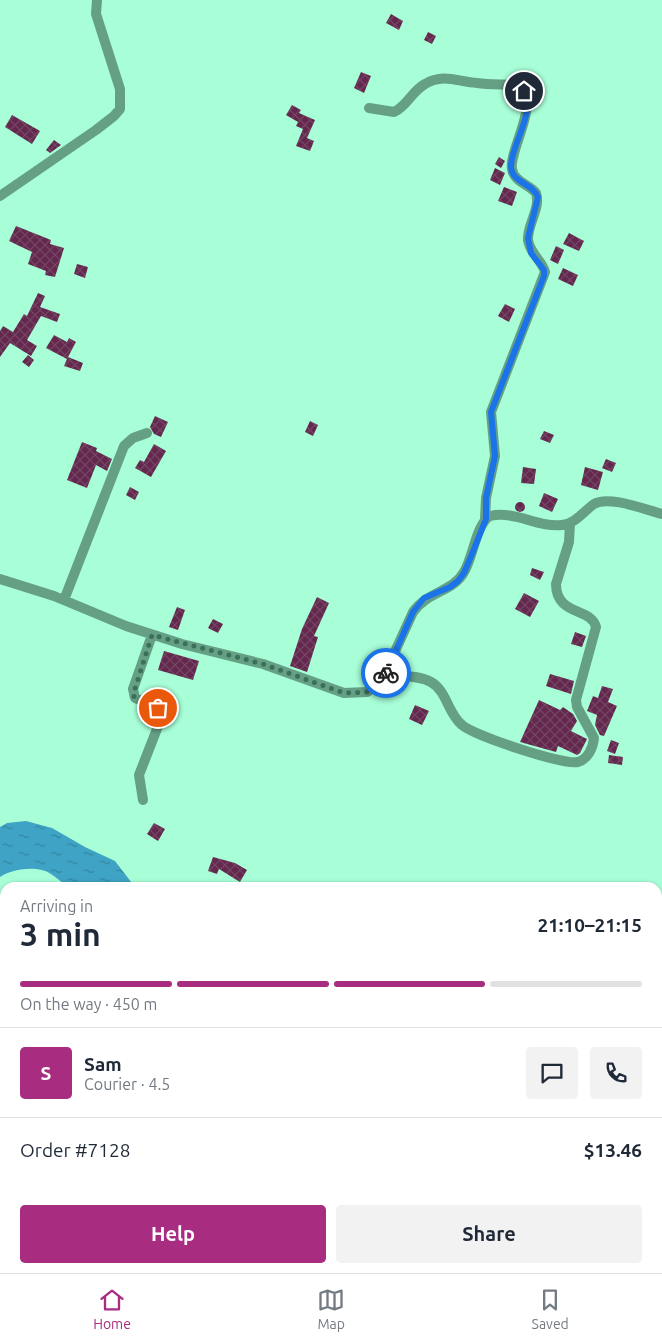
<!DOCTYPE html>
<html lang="en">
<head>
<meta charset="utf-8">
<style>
  :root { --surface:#fff; --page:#f2f2f3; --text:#1f2937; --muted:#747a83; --line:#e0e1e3; --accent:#a82c7f }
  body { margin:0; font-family:Ubuntu,sans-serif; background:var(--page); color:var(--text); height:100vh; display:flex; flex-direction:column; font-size:19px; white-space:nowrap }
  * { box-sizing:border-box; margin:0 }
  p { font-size:16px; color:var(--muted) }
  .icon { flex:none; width:28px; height:28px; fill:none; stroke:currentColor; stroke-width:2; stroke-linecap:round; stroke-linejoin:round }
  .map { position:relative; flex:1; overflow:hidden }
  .panel { position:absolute; left:0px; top:882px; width:662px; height:391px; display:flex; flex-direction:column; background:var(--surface); border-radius:15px 15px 0 0; box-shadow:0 1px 4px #0004 }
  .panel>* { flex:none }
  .pin { position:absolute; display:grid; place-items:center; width:42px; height:42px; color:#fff; margin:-21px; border:2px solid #fff; border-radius:50%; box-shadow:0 1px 5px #0007 }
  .courier { position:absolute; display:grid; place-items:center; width:50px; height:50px; margin:-25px; border:4px solid #1a73e8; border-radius:50%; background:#fff; color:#222; box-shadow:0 1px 6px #0007 }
  .headline em { font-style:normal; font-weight:600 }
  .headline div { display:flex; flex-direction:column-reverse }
  .headline { display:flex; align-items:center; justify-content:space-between; height:85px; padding:0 20px }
  h1 { font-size:32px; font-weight:600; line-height:38px }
  .bar { display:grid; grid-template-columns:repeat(4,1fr); gap:8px 5px; align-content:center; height:60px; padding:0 20px }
  .bar i { height:6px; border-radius:4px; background:var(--line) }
  .bar .on { background:var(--accent) }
  .bar p { grid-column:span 4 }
  .line { display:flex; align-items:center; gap:12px; padding:0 20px; border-top:1px solid var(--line) }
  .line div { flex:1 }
  .round { display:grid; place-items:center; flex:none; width:52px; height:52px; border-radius:5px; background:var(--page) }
  .button { display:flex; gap:10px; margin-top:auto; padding:10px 20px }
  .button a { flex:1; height:58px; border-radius:5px; background:var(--accent); color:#fff; font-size:20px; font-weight:600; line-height:58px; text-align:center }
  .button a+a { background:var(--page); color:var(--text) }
  .dock { display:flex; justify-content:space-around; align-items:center; height:70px; border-top:1px solid var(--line); background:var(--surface); font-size:14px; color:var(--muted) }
  .dock a { display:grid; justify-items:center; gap:2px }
  .dock .on { color:var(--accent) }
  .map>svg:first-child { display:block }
  .water { fill:url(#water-ripples) }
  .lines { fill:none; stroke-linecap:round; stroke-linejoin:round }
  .river { stroke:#3ea3c5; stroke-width:18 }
  .building { fill:url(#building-cross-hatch) }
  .minor { stroke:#65a085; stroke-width:10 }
  .done { stroke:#3a705a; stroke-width:5; stroke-dasharray:0 9 }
  .route { stroke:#1a73e8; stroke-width:6 }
</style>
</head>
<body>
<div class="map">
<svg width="662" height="1273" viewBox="0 0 662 1273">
  <defs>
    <pattern id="water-ripples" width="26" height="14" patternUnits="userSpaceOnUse" patternTransform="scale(1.25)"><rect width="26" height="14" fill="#3ea3c5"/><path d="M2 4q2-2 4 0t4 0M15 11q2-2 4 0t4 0" fill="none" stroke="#32859f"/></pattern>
    <pattern id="building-cross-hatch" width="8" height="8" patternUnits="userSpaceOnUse" patternTransform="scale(1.25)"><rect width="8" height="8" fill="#64274d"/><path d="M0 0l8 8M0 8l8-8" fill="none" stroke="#744563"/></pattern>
  </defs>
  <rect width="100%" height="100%" fill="#a7fed7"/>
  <!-- water -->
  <path class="water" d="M26,821l26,7 33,19 30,14 20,26c-19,1 -43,4 -61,0 -11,-2 -14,-7 -23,-13 -13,-9 -39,-5 -51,3v-50l7,-4z"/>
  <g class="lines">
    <!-- river -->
    <path class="river" d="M658,1017l4,-4"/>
  </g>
  <!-- building -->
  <path class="building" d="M391,14l12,7 -4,9 -13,-7z
    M428,32l8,4 -4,8 -8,-4z
    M361,72l10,4 -7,17 -10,-5z
    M292,105l9,5 -2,3 16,7 -8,18 7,3 -4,10 -14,-5 7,-17 -7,-3 2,-4 -12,-7z
    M12,115l28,16 -8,13 -27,-17z
    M54,140l7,5 -11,8 -4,-3z
    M499,157l6,4 -4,7 -6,-4z
    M495,168l10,5 -5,12 -10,-5z
    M504,187l13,5 -5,14 -14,-5z
    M16,226l35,14 -1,4 14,4 -9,29 -10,-2 1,-4 -18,-7 4,-12 -23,-11z
    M569,233l15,8 -5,10 -16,-7z
    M556,246l8,4 -6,14 -8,-4z
    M77,264l11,3 -3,11 -11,-4z
    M563,268l15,7 -5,11 -15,-7z
    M38,293l7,3 -5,11 20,7 -3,8 -16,-6 -14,24 10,6 -6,10 -21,-13 -10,14v-26l3,-5 10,6 11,-18 3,2z
    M505,304l10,5 -6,13 -11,-6z
    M54,335l13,7 2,-4 7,4 -8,15 15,6 -3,8 -16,-5 3,-7 -21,-11z
    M28,355l6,5 -5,7 -7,-5z
    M155,416l13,6 -7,15 -7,-3 -4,-7z
    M310,421l8,4 -5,11 -8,-4z
    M544,431l10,4 -4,8 -10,-4z
    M82,442l15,6 -1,3 16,8 -5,12 -11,-6 -9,23 -20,-8z
    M154,444l12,7 -15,26 -16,-9 5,-8 4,2z
    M606,459l10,4 -4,9 -10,-4z
    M523,467l13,2 -2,15 -13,-1z
    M585,467l18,5 -5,18 -17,-5z
    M130,487l9,5 -4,8 -9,-5z
    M544,493l14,6 -6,13 -13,-6z
    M515 507a5 5 0 1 1 10 0a5 5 0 1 1-10 0Z
    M532,568l12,4 -4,8 -10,-5z
    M524,593l15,8 -9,16 -15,-8z
    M317,597l12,6 -15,33 4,1 -11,35 -17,-6 12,-37z
    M177,607l8,3 -7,20 -9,-3z
    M213,619l10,5 -5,9 -10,-5z
    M575,632l11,4 -4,11 -11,-3z
    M164,651l35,10 -6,19 -35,-10z
    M550,674l24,7 -3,13 -25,-8z
    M602,686l11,3 -5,13 9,4 -13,30 -4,-1 -5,-10 2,-10 -10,-4 6,-15 5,2z
    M539,700l21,10 3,-3 10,7 4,7 -6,10 16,8 -7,14 -3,2 -19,-9 -2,6 -36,-10z
    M415,705l14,6 -7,14 -13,-6z
    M611,740l8,3 -4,11 -8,-3z
    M609,755l14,2 -1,8 -14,-2z
    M154,823l11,6 -7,12 -11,-7z
    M213,857l22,6 12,7 -7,12 -21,-13 -2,5 -9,-3z"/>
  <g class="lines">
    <!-- minor -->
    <path class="minor" d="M369,108l25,4c13,-6 18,-21 31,-28 19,-11 33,-2 52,-1 13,2 26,1 39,2 29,9 -8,66 -4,84 2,13 17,15 24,24 5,16 -9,31 -8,47 2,14 14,20 17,32l-54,140 4,44 -9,42 -1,21
      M0,196l96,-66 18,-14 6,-7v-20l-24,-75 1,-14
      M0,579l54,17 72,30 56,18 81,20 81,29 23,-1 15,-12 31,-68c15,-21 40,-20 51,-40 9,-14 12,-48 26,-56 25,-6 48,12 72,9 13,-1 22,-14 32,-21 15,-9 52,6 68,10
      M64,600l60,-154 9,-8 14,-5
      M386,674c14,2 32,1 45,8 16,9 17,32 31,43 13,11 100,40 116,37 10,-3 15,-14 16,-24l-17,-31 -1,-7 20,-73c-5,-20 -40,-11 -40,-43l13,-42 1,-19
      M143,800l-4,-25 23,-59 -4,-8 -23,-10 -2,-9 19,-54
      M0,1201l5,3
      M85,1269l4,4"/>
  </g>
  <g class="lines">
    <!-- done -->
    <path class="done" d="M158,708l-23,-10 -2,-3 19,-60 111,29 81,29 23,-1 9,-6 10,-13"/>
    <!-- route -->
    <path class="route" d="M386,673l27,-61 11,-14 26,-11 8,-6 6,-8 8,-19 14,-35v-21l9,-42 -4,-44 53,-136v-6l-13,-17 -3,-15 10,-41c-5,-14 -27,-14 -27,-31 0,-21 25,-53 13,-75"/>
  </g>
</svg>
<div class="pin" style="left:158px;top:708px;background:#ea580c"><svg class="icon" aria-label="bag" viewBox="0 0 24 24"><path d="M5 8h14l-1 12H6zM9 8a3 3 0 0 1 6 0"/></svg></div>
<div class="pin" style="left:524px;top:91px;background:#1f2937"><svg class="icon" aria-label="home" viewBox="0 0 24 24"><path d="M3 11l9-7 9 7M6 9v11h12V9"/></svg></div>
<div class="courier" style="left:386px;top:673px"><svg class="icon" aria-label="bike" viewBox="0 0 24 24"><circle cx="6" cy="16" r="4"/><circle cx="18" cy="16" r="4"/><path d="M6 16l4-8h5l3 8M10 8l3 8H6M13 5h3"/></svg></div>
<section class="panel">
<div class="headline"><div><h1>3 min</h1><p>Arriving in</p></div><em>21:10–21:15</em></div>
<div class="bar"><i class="on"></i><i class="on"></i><i class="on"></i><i></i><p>On the way · 450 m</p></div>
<div class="line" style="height:90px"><b class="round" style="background:var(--accent);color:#fff">S</b><div><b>Sam</b><p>Courier · 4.5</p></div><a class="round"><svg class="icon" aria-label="chat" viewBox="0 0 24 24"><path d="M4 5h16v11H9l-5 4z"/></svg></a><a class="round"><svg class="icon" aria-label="phone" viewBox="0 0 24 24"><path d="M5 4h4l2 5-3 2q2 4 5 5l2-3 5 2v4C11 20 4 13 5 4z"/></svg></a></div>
<div class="line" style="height:65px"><div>Order #7128</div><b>$13.46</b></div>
<div class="button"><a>Help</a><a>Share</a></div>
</section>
</div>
<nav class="dock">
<a class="on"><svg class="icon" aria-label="home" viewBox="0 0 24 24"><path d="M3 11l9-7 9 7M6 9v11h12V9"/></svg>Home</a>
<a><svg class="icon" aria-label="map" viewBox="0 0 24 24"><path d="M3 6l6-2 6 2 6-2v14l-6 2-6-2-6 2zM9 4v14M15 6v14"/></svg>Map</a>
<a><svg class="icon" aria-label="saved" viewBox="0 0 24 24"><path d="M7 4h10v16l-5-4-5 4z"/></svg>Saved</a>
</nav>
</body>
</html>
